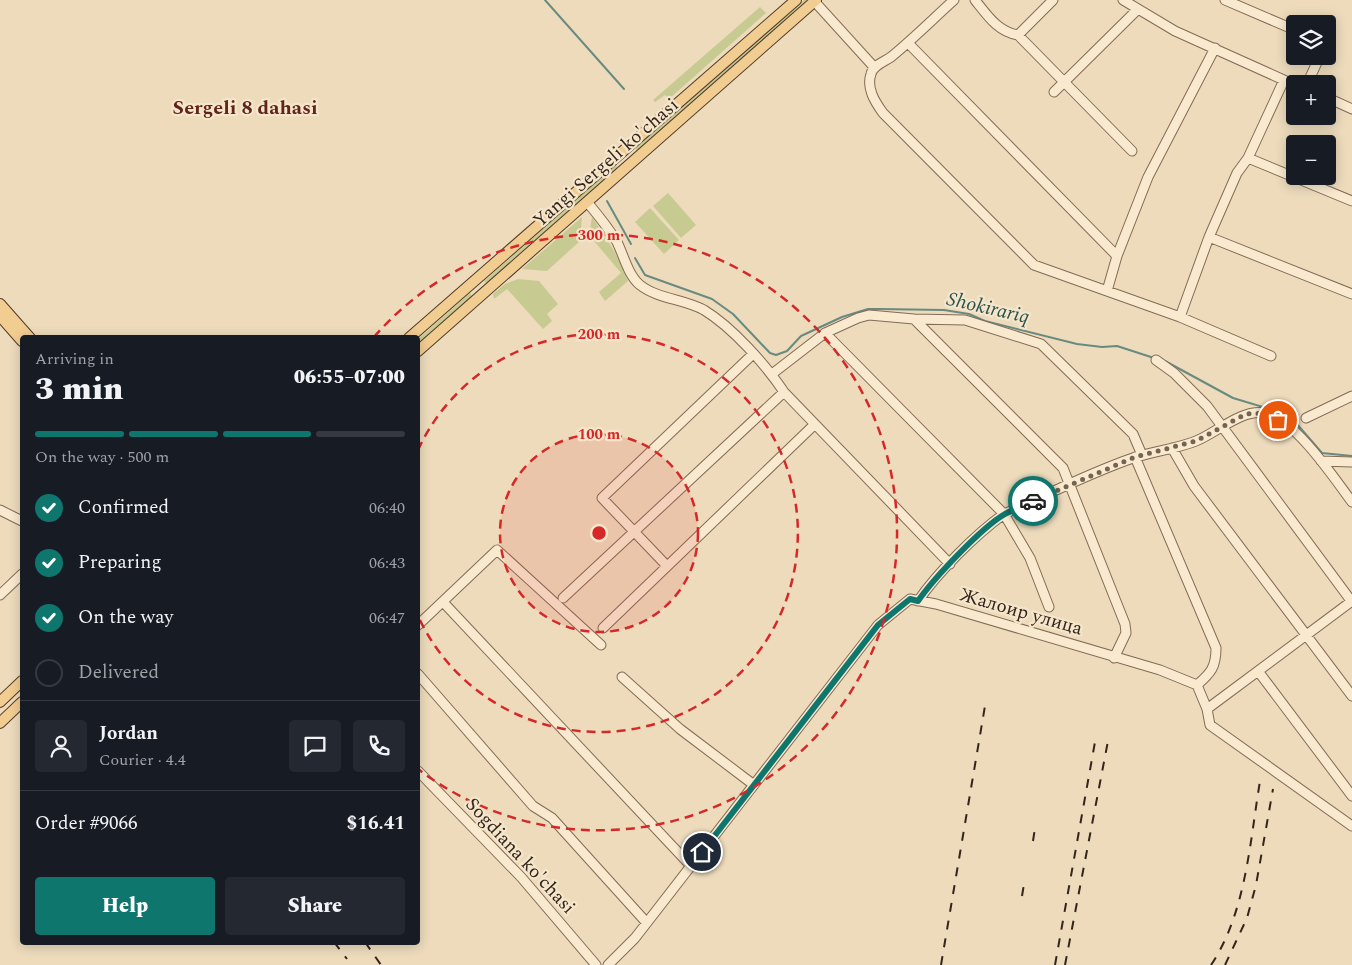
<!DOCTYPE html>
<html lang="en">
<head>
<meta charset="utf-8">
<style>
  :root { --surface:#171b24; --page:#242831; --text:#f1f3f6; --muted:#9ea1a6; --line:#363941; --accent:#0f766e }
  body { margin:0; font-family:Spectral,serif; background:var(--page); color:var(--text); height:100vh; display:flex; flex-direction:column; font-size:19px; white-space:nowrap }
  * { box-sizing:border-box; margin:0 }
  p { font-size:16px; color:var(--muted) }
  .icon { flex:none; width:28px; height:28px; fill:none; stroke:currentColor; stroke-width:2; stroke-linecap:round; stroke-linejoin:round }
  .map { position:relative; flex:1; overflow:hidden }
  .details { position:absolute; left:20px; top:335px; width:400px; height:610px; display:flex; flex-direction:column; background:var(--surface); border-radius:5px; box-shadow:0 2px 12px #0003 }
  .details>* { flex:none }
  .fabs { position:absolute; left:1286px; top:15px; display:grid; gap:10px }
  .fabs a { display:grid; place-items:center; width:50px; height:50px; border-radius:5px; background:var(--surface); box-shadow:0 2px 12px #0003; font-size:25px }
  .pin { position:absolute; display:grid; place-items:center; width:42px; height:42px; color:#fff; margin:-21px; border:2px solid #fff; border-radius:50%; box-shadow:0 1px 5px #0007 }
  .courier { position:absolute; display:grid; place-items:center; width:50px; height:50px; margin:-25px; border:4px solid #0f766e; border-radius:50%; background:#fff; color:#222; box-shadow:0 1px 6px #0007 }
  .summary em { font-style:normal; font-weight:800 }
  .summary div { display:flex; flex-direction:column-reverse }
  .summary { display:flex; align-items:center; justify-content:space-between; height:85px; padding:0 15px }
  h1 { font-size:32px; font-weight:800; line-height:38px }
  .bar { display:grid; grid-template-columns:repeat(4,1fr); gap:8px 5px; align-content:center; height:60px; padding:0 15px }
  .bar i { height:6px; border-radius:4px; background:var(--line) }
  .bar .active { background:var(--accent) }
  .bar p { grid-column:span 4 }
  .line { display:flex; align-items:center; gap:12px; padding:0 15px; border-top:1px solid var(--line) }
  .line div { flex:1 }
  .round { display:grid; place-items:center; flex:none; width:52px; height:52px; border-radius:5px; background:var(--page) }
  ol { padding:0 15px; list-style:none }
  li { display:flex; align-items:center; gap:15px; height:55px }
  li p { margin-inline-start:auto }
  li .icon { padding:5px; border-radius:50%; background:var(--accent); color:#fff; stroke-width:4 }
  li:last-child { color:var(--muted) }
  li i { width:28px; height:28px; border:2px solid var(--line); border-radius:50% }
  .button { display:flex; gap:10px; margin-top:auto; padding:10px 15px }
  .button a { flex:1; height:58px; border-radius:5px; background:var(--accent); color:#fff; font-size:20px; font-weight:800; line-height:58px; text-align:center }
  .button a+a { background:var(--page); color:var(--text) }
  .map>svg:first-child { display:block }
  .green { fill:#c8cb91 }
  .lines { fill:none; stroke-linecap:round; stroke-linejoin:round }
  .stream { stroke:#688b80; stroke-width:2 }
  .minor-casing { stroke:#846b56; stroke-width:11 }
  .major-casing { stroke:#523a2b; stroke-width:12 }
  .minor { stroke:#f8e9cf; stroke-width:9 }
  .major { stroke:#f2cd92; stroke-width:10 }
  .rail { stroke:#33251b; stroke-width:2; stroke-dasharray:9 9; stroke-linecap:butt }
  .done { stroke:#746553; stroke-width:5; stroke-dasharray:0 9 }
  .route { stroke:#0f766e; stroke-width:6 }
  .ring { fill:none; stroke:#d62828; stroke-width:2.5; stroke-dasharray:9 6 }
  .labels { text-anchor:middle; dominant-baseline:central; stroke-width:4.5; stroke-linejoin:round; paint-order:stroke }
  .street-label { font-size:19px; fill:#33251b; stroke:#f5e6cb }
  .neighbourhood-label { font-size:20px; font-weight:bold; fill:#60241a; stroke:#f5e6cb }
  .water-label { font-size:20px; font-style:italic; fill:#2a534e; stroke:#f5e6cb }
  .centre { fill:#d62828; stroke:#f5e6cb; stroke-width:2.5 }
  .ring-label { font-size:15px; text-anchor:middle; font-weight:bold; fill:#d62828; stroke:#f5e6cb; stroke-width:4.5; stroke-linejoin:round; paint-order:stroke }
</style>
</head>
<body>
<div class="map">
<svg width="1352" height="965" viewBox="0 0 1352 965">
  <rect width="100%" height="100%" fill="#eddbbc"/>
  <!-- green -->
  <path class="green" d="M804,0h6l-172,151 -3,-3z
    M760,7l6,6 -97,86 -4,-4 -10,7 -2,-2z
    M616,165l2,3 -131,116 -3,-3z
    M668,193l28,32 -15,13 -28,-32z
    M650,208l29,32 -15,14 -29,-32z
    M582,217l-2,24 -33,30 -25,-2z
    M592,217l23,35 13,29 -23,20 -6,-9 22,-19 -32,-38z
    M518,279l21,2 19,23 -11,10 5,7 -9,8 -36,-40 -13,10 -1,-5 12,-10z
    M470,293l2,3 -54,48v-5z"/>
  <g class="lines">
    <!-- stream -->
    <path class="stream" d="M545,0l79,89
      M607,201l24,43
      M635,258l10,17 67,24 21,15 37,39 6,2 11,-4 14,-15 41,-19 26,-8h11l65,1 25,4 16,7 92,23 25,3 15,-1 37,12
      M1165,361l68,37 40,12 23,13 26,30 30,3"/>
    <!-- minor casing -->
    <g class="minor-casing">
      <path id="minor" d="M954,0c-21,19 -41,39 -63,57 -7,5 -18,8 -20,17 -5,14 4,28 12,39l151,152 146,52 91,39
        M975,0c12,15 23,32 43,35l114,116
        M1123,0l52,31 120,54
        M1225,0l70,30
        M815,2l59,65
        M1018,35l35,-35
        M908,43l209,213
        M1307,84l13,-28
        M1054,92l83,-82
        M1328,98l24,11
        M1248,158l104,43
        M587,202c11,13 21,25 30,40 7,14 11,33 23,43 18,14 44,14 64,25 28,17 62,55 80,82l166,172
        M1209,237l143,57
        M1107,291l10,-35 31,-79 67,-129
        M1180,317l29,-80 28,-64 11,-15 36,-78
        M914,319l51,1 76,24 92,90 9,21
        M825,333l179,181 26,44 19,49
        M1156,360l18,13 33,33 145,196
        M772,374l53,-41 33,-15 11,-3 45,4 149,149 62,156 1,9 -12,25
        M1306,418l46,-22
        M1172,448l22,38 158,210
        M1135,457l81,191c0,19 -5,25 -19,37
        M1321,461l31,1
        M0,510l22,11
        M667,566l-65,-68 151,-144
        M0,595l22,-21
        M563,598l221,-206
        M918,601c20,-29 58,-67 86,-87 43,-19 85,-41 129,-56 21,-7 43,-9 63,-17 22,-9 45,-32 69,-28 30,6 69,65 87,89
        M443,602l248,264
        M418,625l79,-75 104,95
        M603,628l212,-204
        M1258,671l94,125
        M418,674l115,132 19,12 94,104
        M622,677l58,52 74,56
        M1207,709l145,-108
        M418,771l103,106 75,88
        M608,965l27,-27 243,-313 32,-26 26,5 224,66 37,15 10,24 3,16 142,101"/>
    </g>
    <!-- major casing -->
    <g class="major-casing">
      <path id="major" d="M0,304l30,34
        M0,316l22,25
        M409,338l387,-338
        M418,351l398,-351
        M0,702l22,-21
        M0,723l22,-21"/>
    </g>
    <!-- minor -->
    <use href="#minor" class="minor"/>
    <!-- major -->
    <use href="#major" class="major"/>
    <!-- rail -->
    <path class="rail" d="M1033,841l2,-13
      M1022,896l2,-12
      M334,942l13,17
      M365,942l16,23
      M941,965l45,-265
      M1055,965l40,-223
      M1065,965l43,-224
      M1211,965c35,-52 39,-124 49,-184
      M1225,965l22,-47 9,-33 17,-96"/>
  </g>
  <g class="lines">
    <!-- done -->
    <path class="done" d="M1033,501l102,-44 61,-16 50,-27 20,-1 12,7"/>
    <!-- route -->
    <path class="route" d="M702,852l176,-227 32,-26 8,2c16,-23 64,-74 87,-87 9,-5 19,-9 28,-13"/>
  </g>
  <!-- distance rings -->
  <circle cx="599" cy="533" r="99" fill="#d62828" fill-opacity=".12"/>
  <g class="ring">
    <circle cx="599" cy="533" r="99"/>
    <path d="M418 450A199 199 0 1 1 418 616"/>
    <path d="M374 337A298 298 0 1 1 418 769"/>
  </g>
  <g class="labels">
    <!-- street labels -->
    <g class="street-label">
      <text transform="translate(606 163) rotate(-41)">Yangi Sergeli ko'chasi</text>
      <text transform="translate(1021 612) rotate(16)">Жалоир улица</text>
      <text transform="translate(520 856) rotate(47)">Sogdiana ko'chasi</text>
    </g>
    <!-- neighbourhood labels -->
    <g class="neighbourhood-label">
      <text x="245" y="108">Sergeli 8 dahasi</text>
    </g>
    <!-- water labels -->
    <g class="water-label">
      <text transform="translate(988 308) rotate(13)">Shokirariq</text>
    </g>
  </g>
  <circle cx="599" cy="533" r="8" class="centre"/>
  <g class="ring-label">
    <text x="599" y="240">300 m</text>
    <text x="599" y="339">200 m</text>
    <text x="599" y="439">100 m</text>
  </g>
</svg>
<div class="fabs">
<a><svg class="icon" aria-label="layers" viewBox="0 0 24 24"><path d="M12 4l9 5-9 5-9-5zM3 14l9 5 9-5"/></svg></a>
<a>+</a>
<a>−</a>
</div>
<div class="pin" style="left:1278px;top:420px;background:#ea580c"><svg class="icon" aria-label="bag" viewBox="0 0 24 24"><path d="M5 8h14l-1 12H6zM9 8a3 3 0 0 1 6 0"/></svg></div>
<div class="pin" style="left:702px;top:852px;background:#1f2937"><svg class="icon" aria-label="home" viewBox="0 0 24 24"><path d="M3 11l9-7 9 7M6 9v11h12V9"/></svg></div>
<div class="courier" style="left:1033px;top:501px"><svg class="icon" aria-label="car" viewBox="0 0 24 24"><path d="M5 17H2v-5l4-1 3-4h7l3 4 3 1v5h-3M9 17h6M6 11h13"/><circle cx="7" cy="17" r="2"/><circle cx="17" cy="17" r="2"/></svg></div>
<section class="details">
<div class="summary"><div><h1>3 min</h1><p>Arriving in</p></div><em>06:55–07:00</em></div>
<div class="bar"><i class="active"></i><i class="active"></i><i class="active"></i><i></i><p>On the way · 500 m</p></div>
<ol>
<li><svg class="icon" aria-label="check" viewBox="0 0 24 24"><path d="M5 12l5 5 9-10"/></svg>Confirmed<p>06:40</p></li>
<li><svg class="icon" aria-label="check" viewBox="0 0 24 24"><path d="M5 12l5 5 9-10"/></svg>Preparing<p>06:43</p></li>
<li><svg class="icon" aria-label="check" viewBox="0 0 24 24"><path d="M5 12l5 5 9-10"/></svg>On the way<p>06:47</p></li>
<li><i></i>Delivered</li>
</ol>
<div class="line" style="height:90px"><a class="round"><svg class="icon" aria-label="person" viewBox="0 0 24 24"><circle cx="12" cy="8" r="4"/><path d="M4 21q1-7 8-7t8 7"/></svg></a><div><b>Jordan</b><p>Courier · 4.4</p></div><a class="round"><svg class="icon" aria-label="chat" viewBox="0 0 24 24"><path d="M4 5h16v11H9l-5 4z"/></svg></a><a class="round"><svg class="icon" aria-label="phone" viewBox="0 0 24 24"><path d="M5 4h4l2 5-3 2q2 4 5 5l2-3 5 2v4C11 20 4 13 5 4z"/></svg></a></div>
<div class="line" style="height:65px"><div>Order #9066</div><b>$16.41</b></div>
<div class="button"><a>Help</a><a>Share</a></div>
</section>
</div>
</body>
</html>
